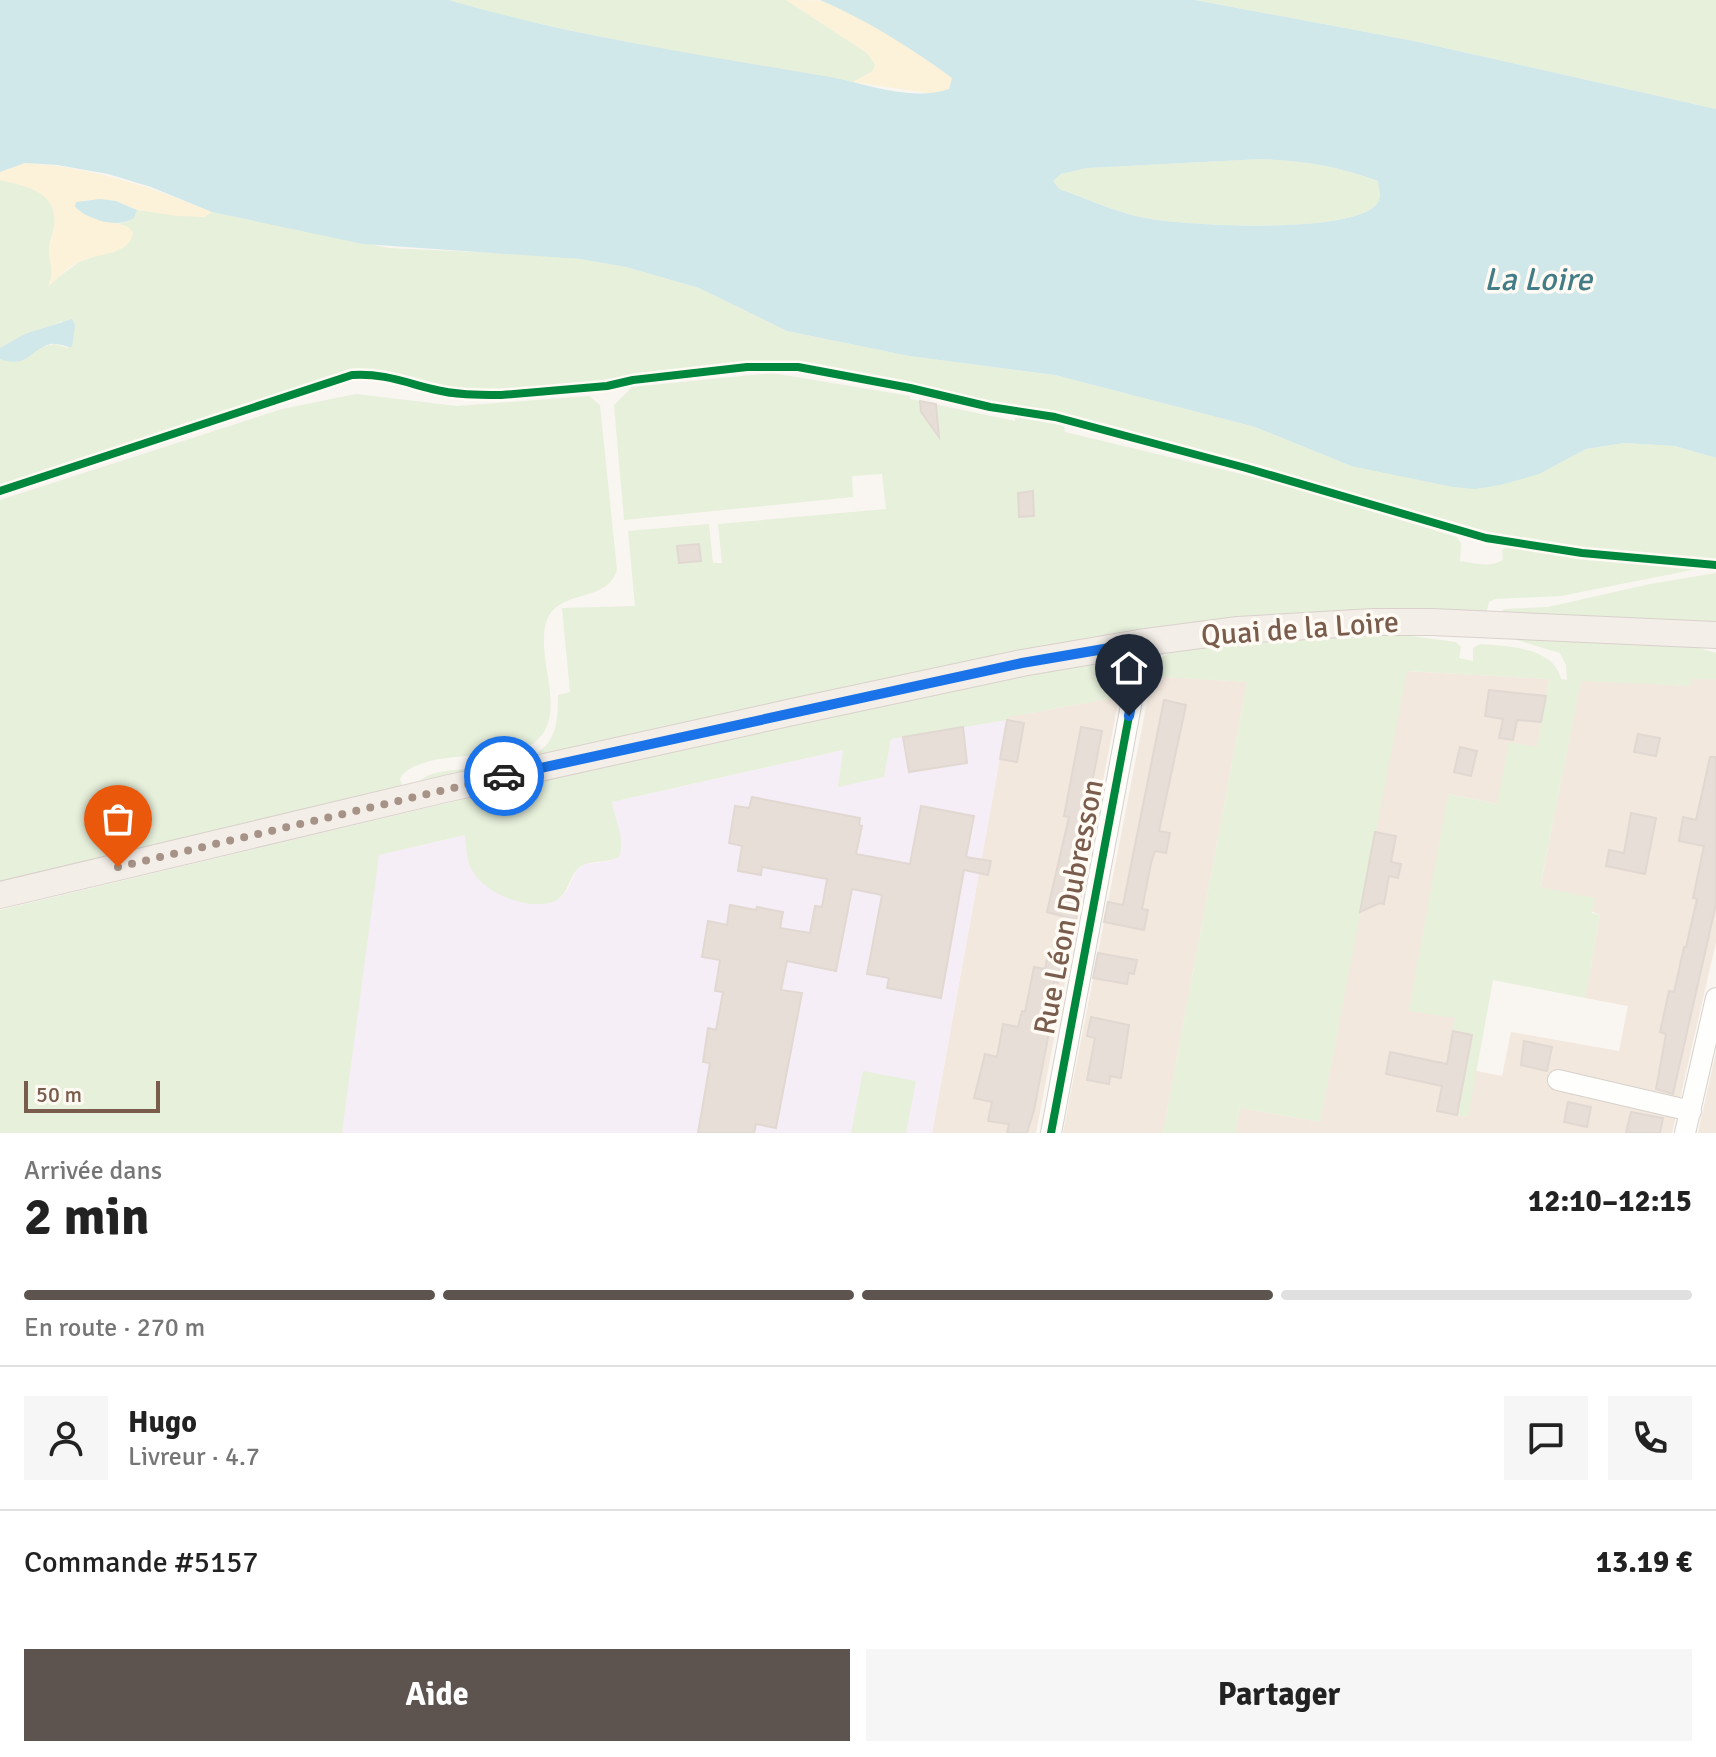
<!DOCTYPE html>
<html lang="fr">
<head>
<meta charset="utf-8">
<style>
  :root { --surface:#fff; --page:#f6f6f6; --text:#222; --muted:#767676; --line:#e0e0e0; --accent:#5d544f }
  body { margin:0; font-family:Signika,sans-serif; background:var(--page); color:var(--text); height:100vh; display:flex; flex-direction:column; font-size:30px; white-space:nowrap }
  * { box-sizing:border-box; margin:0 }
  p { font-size:26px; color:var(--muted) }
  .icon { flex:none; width:44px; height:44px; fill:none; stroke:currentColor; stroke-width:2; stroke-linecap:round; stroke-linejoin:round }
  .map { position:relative; height:1133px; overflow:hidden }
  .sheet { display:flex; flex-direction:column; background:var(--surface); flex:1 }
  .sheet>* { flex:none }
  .scale { position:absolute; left:24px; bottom:20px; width:136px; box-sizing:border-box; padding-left:8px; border:4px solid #7a5c4d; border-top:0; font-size:22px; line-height:28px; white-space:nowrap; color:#7a5c4d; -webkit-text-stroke:6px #fffaf3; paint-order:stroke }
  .pin { position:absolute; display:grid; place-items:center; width:68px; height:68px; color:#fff; margin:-82px -34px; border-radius:50% 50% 50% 0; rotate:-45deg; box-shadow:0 0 8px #0007 }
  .pin .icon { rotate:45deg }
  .courier { position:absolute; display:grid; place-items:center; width:80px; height:80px; margin:-40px; border:6px solid #1a73e8; border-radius:50%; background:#fff; color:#222; box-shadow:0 2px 10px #0007 }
  .overview em { font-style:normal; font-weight:700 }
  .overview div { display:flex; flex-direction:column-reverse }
  .overview { display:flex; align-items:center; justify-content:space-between; height:136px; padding:0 24px }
  h1 { font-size:52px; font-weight:700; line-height:60px }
  .bar { display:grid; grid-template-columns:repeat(4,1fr); gap:12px 8px; align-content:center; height:96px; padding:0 24px }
  .bar i { height:10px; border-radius:6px; background:var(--line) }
  .bar .active { background:var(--accent) }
  .bar p { grid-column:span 4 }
  .line { display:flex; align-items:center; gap:20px; padding:0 24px; border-top:2px solid var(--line) }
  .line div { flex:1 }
  .round { display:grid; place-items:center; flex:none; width:84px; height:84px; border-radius:0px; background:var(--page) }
  .button { display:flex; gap:16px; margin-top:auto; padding:16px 24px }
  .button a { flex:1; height:92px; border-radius:0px; background:var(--accent); color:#fff; font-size:32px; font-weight:700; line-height:92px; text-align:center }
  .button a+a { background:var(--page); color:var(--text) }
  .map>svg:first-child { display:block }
  .residential { fill:#f2e8de }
  .education { fill:#f6eef6 }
  .green { fill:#e7f0db }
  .sand { fill:#fbf2d9 }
  .water { fill:#d0e8ea; fill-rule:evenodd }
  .building { fill:#e6ded7; stroke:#e2d8d2; stroke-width:2 }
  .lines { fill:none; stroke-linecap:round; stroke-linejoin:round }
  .minor-casing { stroke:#d7d1cb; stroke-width:22 }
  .major-casing { stroke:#dad1cc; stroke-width:28 }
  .minor { stroke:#fefefd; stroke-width:20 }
  .major { stroke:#f3eee8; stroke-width:26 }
  .cycleway-casing { stroke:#fffaf3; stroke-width:13 }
  .cycleway { stroke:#00873e; stroke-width:8 }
  .done { stroke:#a69286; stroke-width:8; stroke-dasharray:0 14.4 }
  .route { stroke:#1a73e8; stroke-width:10 }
  .labels { text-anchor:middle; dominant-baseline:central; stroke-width:7; stroke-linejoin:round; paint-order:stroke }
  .street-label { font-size:30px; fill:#7a5c4d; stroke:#fffaf3 }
  .water-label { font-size:32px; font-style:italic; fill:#437c86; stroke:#fffaf3 }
</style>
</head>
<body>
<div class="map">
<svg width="1716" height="1133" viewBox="0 0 1716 1133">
  <rect width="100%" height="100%" fill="#f9f5f0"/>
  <!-- residential -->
  <path class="residential" d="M1406,671l143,8 -12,69 -40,56 -48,-10 -40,217 46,6 -17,94 29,6 9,-46 26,5 9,-44 108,19 9,-45 -43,-8 15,-83 -60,-27 41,-208 109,6 2,-7h24v263l-44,191h-437l5,-25 80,14z
    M1152,676l95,6 -84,451h-100z
    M1119,697l-83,436h-104l75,-416z
    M1716,1052v81h-18l15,-68z"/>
  <!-- education -->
  <path class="education" d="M1007,720l-75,413h-590l36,-278 88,-20 1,22 20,29 20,11 21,6 31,-4 8,-8 10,-21 8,-6 26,-3 11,-11 -10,-48 232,-52 -6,36 46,-9 7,-38z"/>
  <!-- green -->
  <path class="green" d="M449,0h337l81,53 8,11 -2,7 -20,11 -166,-27 -188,-40z
    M1195,0h521v109l-302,-68z
    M1262,159c43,2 76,7 116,22 1,8 4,18 -2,24 -28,30 -195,21 -236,12 -27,-6 -55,-19 -81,-28l-6,-8 8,-7 26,-6z
    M0,180c25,6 56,10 55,42 -1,9 -5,17 -6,25 -1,16 7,20 0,37l30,-22 17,-6 32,-29 -10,-3 11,-3 8,-11 67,7 8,-5 177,36 134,6 57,5 46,8 73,21 88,43 122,25 146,19 200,52 96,39 187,8 48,-25 38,-6 51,3 41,12v103l-119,-10 -117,-18 -166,-49 -269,-74 -61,-9 -90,-21 -82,-15 -56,-4 -195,25 -68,5 -38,-3 -67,-17 -35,-1 -353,116v-128l54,-14 14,4 -6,-27 -62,27z
    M772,373l138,23v3l105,22v-5l49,10 1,6 217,52 175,53 4,7 -1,17c14,2 30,7 43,-1l-1,-10 6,-4 199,21 -146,29 -66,3 -6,3 -3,12 -107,-3 -964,174c11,-12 24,-13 39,-15 24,-3 80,-7 94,-27 10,-14 10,-31 10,-48l12,-3 -8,-84 73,-2 -7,-75 81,-7 4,39h9l-4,-39 168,-15 -4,-35 -30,2 1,21 -229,23 -10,-115 18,-18z
    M356,394l101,12 132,-10 11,9 17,165c-11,35 -60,17 -71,53 -12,43 33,106 -29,129 -29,5 -104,0 -117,27l3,8 -403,99v-386l282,-91z
    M1716,573v49l-218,-7 6,-6 44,-2 102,-23z
    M1403,635l53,7 5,5 -2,11 14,3v-13l7,-4c27,2 74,3 81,35l6,1 -1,-15 -6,-12 -47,-14 11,-2 161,7 31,9v26h-24l-2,7 -109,-5 -41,206 55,11 -3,15 8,2 -15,83 -92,-18 -25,137 -31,-6 18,-93 -46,-7 39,-217 49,10 12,-62 28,5 12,-68 -142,-8 -87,451 -80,-14 -5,25h-72l84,-451 -100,-6 8,-15 18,-10 60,-9z
    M1111,660c19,6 16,19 14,36l-117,21 -1,3 -116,19 -7,38 -46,10 5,-37 -231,52c3,18 14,38 7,55 -11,6 -25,3 -36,8 -14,7 -13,27 -26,35 -24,13 -72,-6 -84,-28 -7,-11 -7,-25 -8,-37l-86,20 -37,278h-342v-223l664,-159 347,-74z
    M863,1071l53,10 -10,52h-55z"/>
  <!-- sand -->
  <path class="sand" d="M786,0c11,0 26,0 37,1 42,14 93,51 129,77l-3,11 -14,5 -82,-12 20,-11 2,-7 -8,-11z
    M25,163c67,4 126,24 187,49l-8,5 -26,-1 -41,-6 -21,-9 -32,-1 -5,11 49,16 5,5c-2,24 -37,21 -54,30 -12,5 -21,16 -31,25 6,-15 2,-21 1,-36 0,-8 4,-17 5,-25 5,-34 -28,-40 -54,-46v-8z"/>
  <!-- water -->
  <path class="water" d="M0,0h449c125,37 253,55 381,77 37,7 83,25 119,12l3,-11c-41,-30 -85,-58 -132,-78h375l219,41 302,68v349l-41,-12 -51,-3 -38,6 -47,25 -39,11 -25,4 -22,-2 -102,-21 -96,-39 -200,-52 -146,-19 -122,-25 -88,-43 -73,-21 -46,-8 -217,-15 -151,-32 -61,-25 -43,-13 -51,-9 -32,-2 -25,9zM1262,159c43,2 76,7 116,22 1,8 4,18 -2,24 -28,30 -195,21 -236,12 -27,-6 -55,-19 -81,-28l-6,-8 8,-7 26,-6z
    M100,199l16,2 21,9 -3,8c-17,11 -45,2 -59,-11l1,-5z
    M72,319l3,6 -3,22c-6,0 -15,-4 -21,-3 -22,5 -22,25 -51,15v-11l25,-14z"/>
  <!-- building -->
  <path class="building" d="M920,401l16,3 3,33 -18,-25z
    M1033,491l1,25 -15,1 -1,-24z
    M699,544l2,17 -22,2 -2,-17z
    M1489,690l57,6 -5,26 -24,-2 -4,20 -14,-2 4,-19 -18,-3z
    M1164,700l22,5 -27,126 11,2 -4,20 -11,-2 -4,12 -9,46 6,1 -4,20 -40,-8 4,-20 15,3z
    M1007,720l17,3 -7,39 -17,-3z
    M963,727l4,36 -58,9 -6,-35z
    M1081,727l21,4 -15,78 6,1 -14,63 6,1 -9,46 -29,-8 22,-95 -5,-1z
    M1638,734l22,4 -4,18 -22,-4z
    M1460,747l17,4 -6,25 -17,-4z
    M1710,757h6v147l-43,190 -17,-5 10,-55 -6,-2 9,-41 5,1 10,-45h2l11,-48 -4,-1 11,-52 -25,-5 4,-24 13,3z
    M752,797l108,21 -1,7 3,1 -6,28 54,10 11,-58 53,10 -8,41 25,4 -3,14 -24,-5 -23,128 -54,-10 2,-10 -22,-4 15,-79 -30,-6 -16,82 -49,-10 -6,29 21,3 -26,135 -20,-4 -2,9h-56l12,-70 -7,-1 5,-34 8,2 7,-38 -8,-1 5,-31 -18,-3 6,-36 19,4 3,-20 26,5 1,-3 26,5 -3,16 30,5 5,-27 7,1 5,-28 -65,-12 -1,8 -23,-4 4,-25 -13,-3 6,-37 14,2z
    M1631,813l25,5 -11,56 -39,-8 3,-16 15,3z
    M1375,832l21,4 -5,26 10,2 -3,14 -9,-2 -5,28 -4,-1 -20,9z
    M1098,953l39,7 -3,14 -5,-1 -2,11 -34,-6z
    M1047,959l15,3 -4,21 -4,-1 -8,34 6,1 -18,93 -7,23h-20l2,-9 -21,-3 4,-19 -18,-4 11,-44 12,3 6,-33 15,3 4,-16 3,1 9,-45 11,2z
    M1091,1017l38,8 -8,53 -11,-2 -1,8 -22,-4 8,-42 -8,-2z
    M1453,1031l19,4 -15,80 -20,-4 5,-25 -56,-12 4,-22 57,12z
    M1524,1041l28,6 -5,24 -26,-6z
    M1568,1102l23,5 -4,20 -23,-5z
    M1631,1112l32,6 -3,15h-34z"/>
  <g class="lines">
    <!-- minor casing -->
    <g class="minor-casing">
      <path id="minor" d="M1558,1080l133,31
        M1051,1133l89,-476 -1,-14
        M1685,1133l31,-135"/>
    </g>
    <!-- major casing -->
    <g class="major-casing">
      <path id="major" d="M0,895l445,-106 352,-78 225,-48 117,-20 99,-13 135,-8h59l284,13"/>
    </g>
    <!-- minor -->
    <use href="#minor" class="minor"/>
    <!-- major -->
    <use href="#major" class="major"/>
    <!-- cycleway casing -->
    <g class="cycleway-casing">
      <path id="cycleway" d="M0,491l352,-116c30,-2 52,7 80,14 23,6 46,6 69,6l106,-9 26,-6 114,-13h51l112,21 80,19 65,10 191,51 240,70 96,15 134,12
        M1051,1133l89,-476 -1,-14"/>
    </g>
    <!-- cycleway -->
    <use href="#cycleway" class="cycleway"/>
  </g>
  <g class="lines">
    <!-- done -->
    <path class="done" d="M118,867l386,-91"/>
    <!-- route -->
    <path class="route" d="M504,776l518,-113 117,-20 1,14 -11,59"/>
  </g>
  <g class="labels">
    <!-- street labels -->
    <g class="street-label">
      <text transform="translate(1300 629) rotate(-4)">Quai de la Loire</text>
      <text transform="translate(1069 907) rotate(-79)">Rue Léon Dubresson</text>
    </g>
    <!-- water labels -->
    <g class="water-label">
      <text x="1538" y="279">La Loire</text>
    </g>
  </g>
</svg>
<div class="scale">50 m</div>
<div class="pin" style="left:118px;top:867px;background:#ea580c"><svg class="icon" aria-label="bag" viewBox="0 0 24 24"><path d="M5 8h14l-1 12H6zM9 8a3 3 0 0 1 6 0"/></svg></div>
<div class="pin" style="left:1129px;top:716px;background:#1f2937"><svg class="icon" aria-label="home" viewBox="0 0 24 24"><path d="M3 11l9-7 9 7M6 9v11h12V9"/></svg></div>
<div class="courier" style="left:504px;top:776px"><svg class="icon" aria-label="car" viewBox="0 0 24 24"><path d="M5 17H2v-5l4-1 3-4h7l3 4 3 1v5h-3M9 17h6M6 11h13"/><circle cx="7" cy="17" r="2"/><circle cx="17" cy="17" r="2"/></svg></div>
</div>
<section class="sheet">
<div class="overview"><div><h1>2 min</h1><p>Arrivée dans</p></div><em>12:10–12:15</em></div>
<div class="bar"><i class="active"></i><i class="active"></i><i class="active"></i><i></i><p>En route · 270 m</p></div>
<div class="line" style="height:144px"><a class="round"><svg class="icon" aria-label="person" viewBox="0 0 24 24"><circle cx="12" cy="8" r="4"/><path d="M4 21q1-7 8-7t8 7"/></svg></a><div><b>Hugo</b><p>Livreur · 4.7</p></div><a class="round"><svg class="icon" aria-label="chat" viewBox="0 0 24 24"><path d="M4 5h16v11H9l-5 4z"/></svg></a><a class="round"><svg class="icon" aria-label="phone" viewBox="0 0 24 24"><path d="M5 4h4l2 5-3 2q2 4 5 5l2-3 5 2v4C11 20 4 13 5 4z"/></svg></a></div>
<div class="line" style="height:104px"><div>Commande #5157</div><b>13.19 €</b></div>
<div class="button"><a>Aide</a><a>Partager</a></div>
</section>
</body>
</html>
